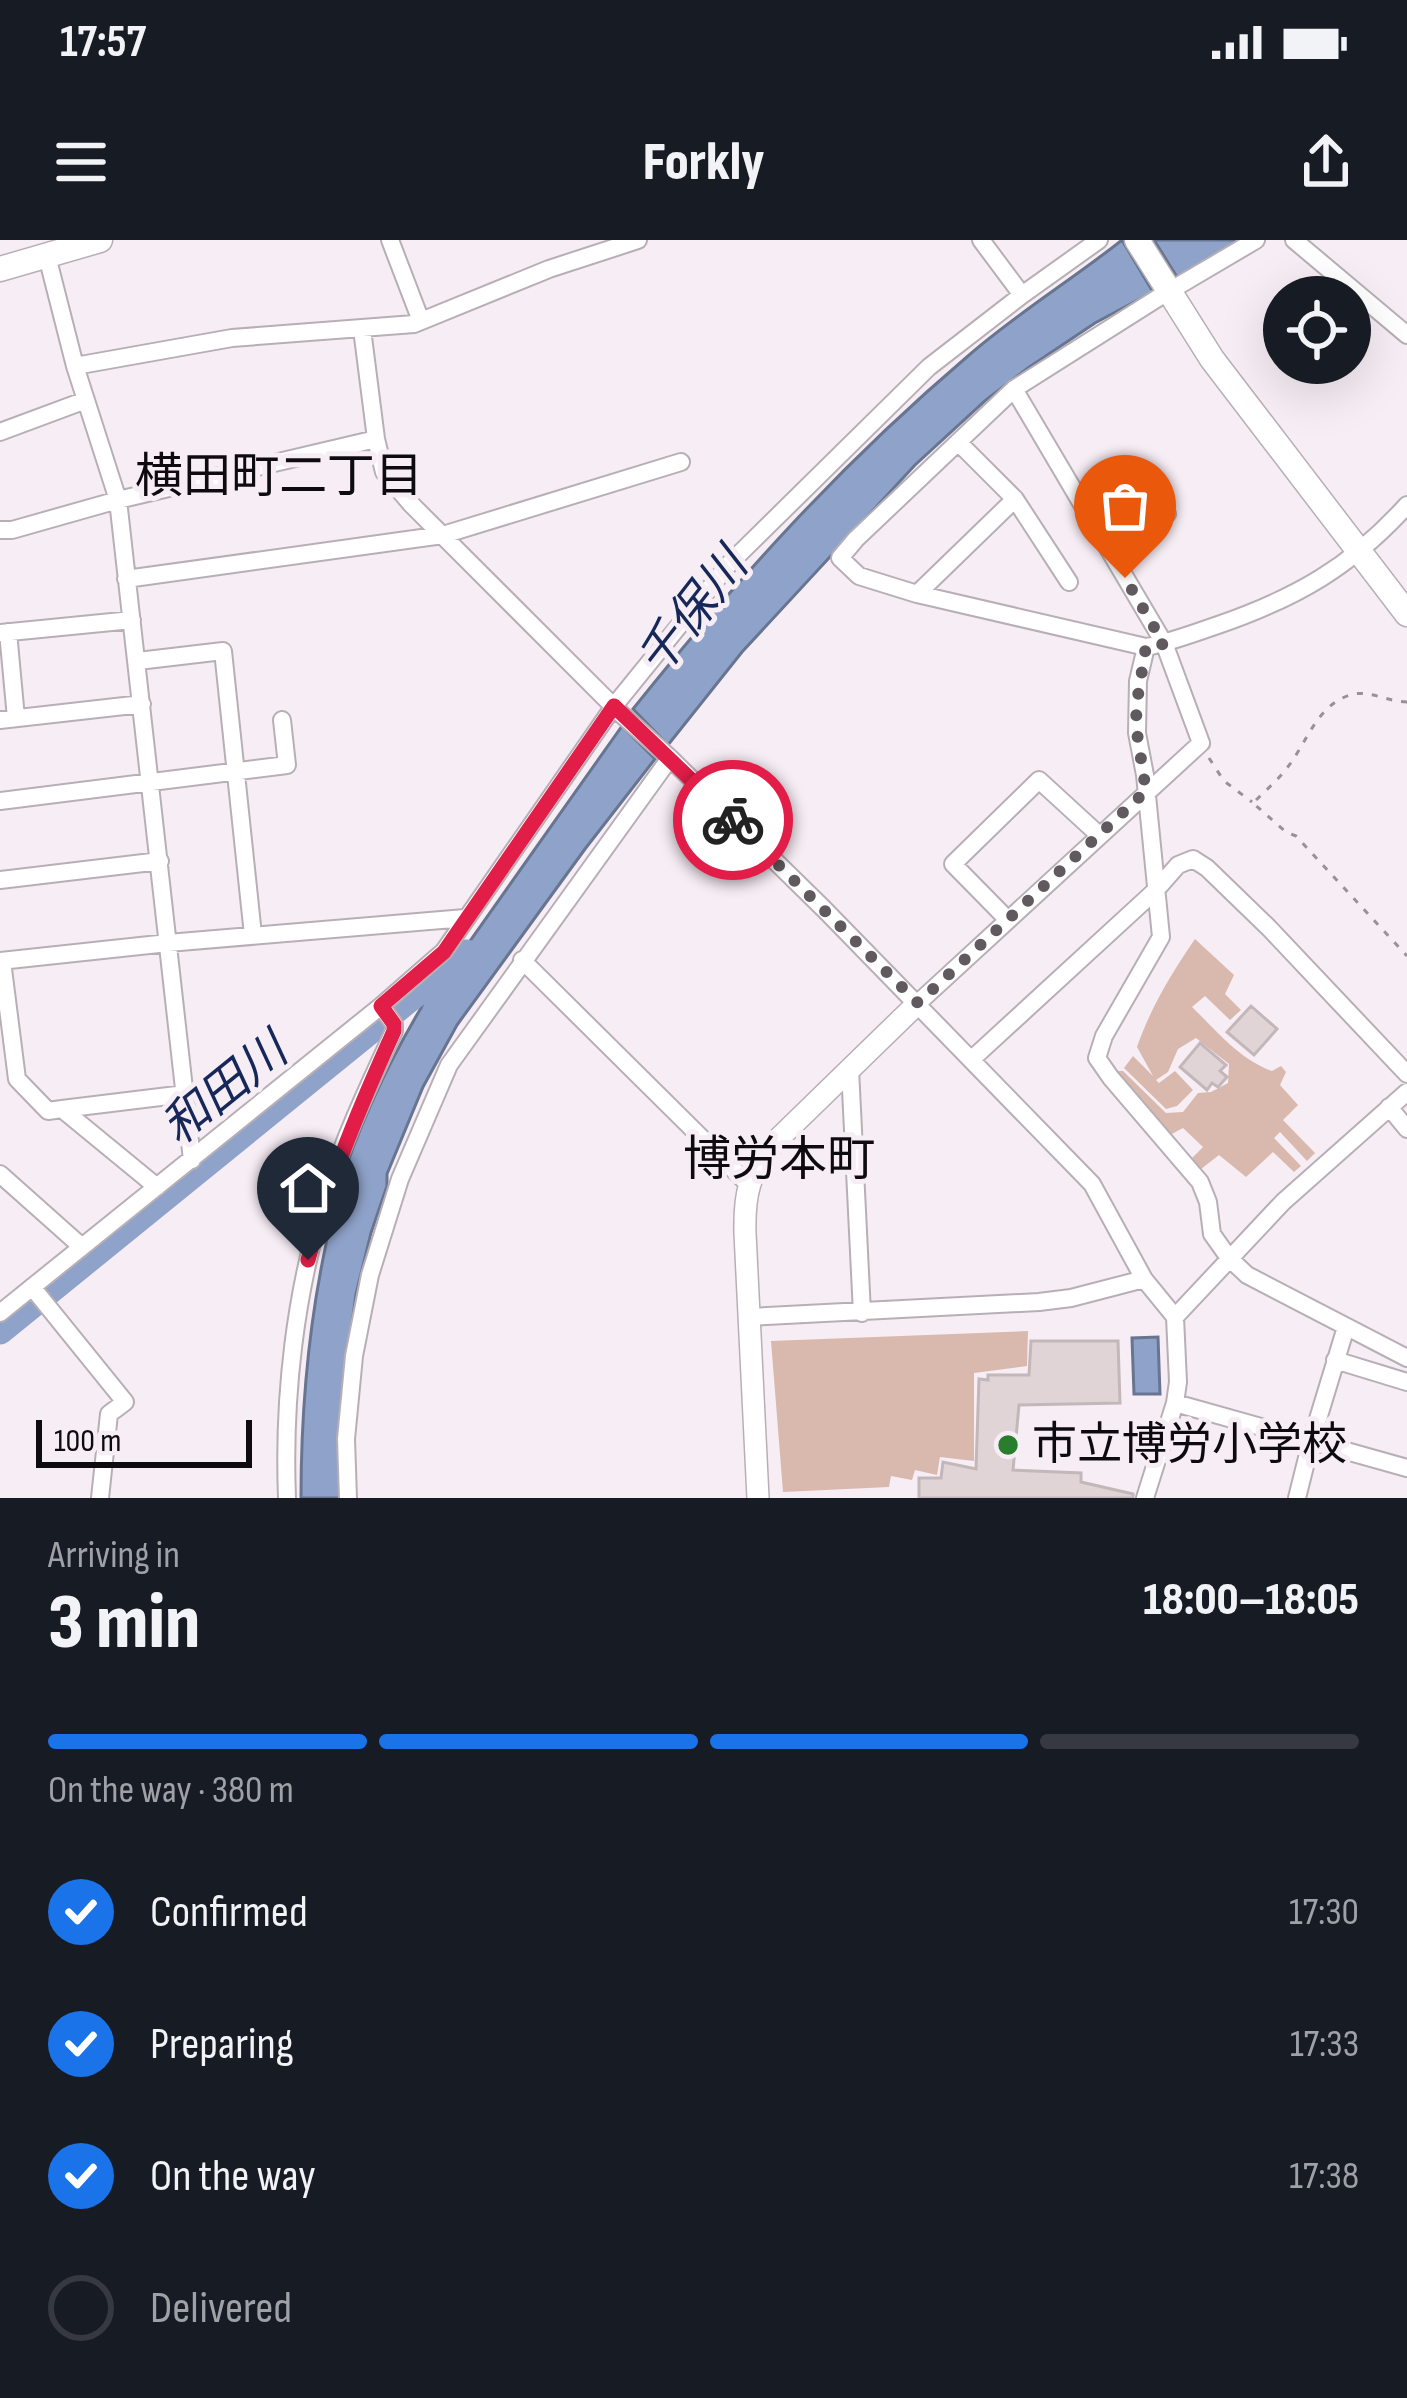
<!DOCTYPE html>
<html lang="en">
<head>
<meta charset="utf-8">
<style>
  :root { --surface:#171b24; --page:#20242c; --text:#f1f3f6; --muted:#9ea1a6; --line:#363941; --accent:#1a73e8 }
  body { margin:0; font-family:"Sofia Sans Condensed","Noto Sans JP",sans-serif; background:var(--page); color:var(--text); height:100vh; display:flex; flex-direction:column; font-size:45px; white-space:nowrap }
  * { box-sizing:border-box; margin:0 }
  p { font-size:39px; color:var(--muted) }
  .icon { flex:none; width:66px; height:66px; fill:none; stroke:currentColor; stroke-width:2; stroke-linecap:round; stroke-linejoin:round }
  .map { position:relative; height:1258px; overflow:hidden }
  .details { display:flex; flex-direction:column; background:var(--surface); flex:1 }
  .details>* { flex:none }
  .tools { position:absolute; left:1263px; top:36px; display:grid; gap:24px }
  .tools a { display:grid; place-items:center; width:108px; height:108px; border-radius:50%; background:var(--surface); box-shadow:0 12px 48px #0002; font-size:60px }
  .scale { position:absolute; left:36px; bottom:30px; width:216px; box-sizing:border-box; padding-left:12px; border:6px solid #0e0b0e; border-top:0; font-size:33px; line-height:42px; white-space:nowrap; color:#0e0b0e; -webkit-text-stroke:9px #f7edf5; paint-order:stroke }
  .pin { position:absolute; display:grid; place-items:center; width:102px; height:102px; color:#fff; margin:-123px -51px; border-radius:50% 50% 50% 0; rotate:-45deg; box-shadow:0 0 12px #0007 }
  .pin .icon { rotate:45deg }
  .courier { position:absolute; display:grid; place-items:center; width:120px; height:120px; margin:-60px; border:9px solid #e11d48; border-radius:50%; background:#fff; color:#222; box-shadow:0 3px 15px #0007 }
  .overview em { font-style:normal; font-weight:800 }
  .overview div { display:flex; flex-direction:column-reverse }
  .overview { display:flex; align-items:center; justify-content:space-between; height:204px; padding:0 48px }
  h1 { font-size:78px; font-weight:800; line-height:90px }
  .bar { display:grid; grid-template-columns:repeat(4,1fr); gap:18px 12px; align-content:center; height:144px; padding:0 48px }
  .bar i { height:15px; border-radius:9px; background:var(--line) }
  .bar .selected { background:var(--accent) }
  .bar p { grid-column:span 4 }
  ol { padding:0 48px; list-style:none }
  li { display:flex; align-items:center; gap:36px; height:132px }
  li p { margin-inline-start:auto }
  li .icon { padding:12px; border-radius:50%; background:var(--accent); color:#fff; stroke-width:4 }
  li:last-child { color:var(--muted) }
  li i { width:66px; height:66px; border:6px solid var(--line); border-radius:50% }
  .status { display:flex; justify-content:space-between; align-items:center; height:84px; padding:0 60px; background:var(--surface); direction:ltr }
  .status svg { height:33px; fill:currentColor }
  header { display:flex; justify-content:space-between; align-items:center; height:156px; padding:0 48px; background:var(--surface); font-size:54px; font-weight:800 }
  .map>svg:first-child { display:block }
  .green { fill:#d9b9ad }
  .water { fill:#8fa2c9; stroke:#687591; stroke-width:3 }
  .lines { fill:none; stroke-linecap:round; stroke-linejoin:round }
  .river { stroke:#8fa2c9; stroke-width:27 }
  .building { fill:#e1d4d6; stroke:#c4b7b9; stroke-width:3 }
  .minor-casing { stroke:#b8afb6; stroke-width:20 }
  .tertiary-casing { stroke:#b8afb6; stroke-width:24 }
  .secondary-casing { stroke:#b8afb6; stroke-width:27 }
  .path { stroke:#989197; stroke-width:3; stroke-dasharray:6 9; stroke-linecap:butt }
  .minor { stroke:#fff; stroke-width:16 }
  .tertiary { stroke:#fff; stroke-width:21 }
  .secondary { stroke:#fff; stroke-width:24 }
  .done { stroke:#605a5f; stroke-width:12; stroke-dasharray:0 21.6 }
  .route { stroke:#e11d48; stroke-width:15 }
  .poi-dot { fill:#287e2c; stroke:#f7edf5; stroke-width:4.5 }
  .labels { text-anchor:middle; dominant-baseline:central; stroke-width:10; stroke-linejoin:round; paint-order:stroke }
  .poi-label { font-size:45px; fill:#0e0b0e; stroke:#f7edf5; text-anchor:start }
  .neighbourhood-label { font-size:48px; fill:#0e0b0e; stroke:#f7edf5 }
  .water-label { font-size:48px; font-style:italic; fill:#152859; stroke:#f7edf5 }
</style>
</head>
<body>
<div class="status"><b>17:57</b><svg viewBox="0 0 49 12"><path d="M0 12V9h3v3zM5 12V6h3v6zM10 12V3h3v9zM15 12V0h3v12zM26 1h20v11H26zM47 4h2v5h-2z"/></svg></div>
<header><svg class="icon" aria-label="menu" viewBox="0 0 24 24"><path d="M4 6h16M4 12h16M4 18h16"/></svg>Forkly<svg class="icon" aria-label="share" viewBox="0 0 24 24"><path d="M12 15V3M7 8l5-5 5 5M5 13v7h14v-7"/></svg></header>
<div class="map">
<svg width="1407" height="1258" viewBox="0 0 1407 1258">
  <rect width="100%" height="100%" fill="#f7edf5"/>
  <!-- green -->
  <path class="green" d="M1195,699l39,36 -9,19 16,16 -11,10 -25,-24 -13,11c25,24 47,52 80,64l9,-5 5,6 -6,13 18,20 -15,15 32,33 -8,8 -27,-29 -6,6 27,28 -7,6 -21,-20 -27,25 -27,-22 -18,14 -12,-8 14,-14 -20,-19 -15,8 -52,-57 1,-8h6l43,42 17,-1 15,-19 13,-1 17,-9 1,-19 -33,-26 -18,11 -10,23 -12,8 3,3 16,-12 18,19 -16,16 -11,3 -42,-41 9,-12 20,20 -16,-29c14,-40 34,-73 58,-108z
    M1028,1091l-1,35 -53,7v88l-34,-4 -3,18 -22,-5 -3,10 -21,-4 -2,11 -106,5 -12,-151z"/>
  <!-- water -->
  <path class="water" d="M1122,0l31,52 -58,31 -67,45 -42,32 -71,65 -173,187 -74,93 -35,-36c104,-130 208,-245 335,-353 48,-42 105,-77 154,-116z
    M1154,0h91l-68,37z
    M622,486l33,33 -70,90 -128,176 -34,62 -36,87v12l-16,47 -15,61 -8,60 -6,144h-41c0,-84 7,-168 24,-249 4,-19 6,-37 12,-55 20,-64 50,-129 84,-186l2,-5 -3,-6 17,-19 23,-31 5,1z
    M1158,1097l2,57h-26l-2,-56z"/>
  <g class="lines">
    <!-- river -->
    <path class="river" d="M0,1091l466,-378"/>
  </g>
  <!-- building -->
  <path class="building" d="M1251,766l26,23 -23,26 -27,-23z
    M1200,803l26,22 -6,6 7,6 -9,10 -6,-4 -5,7 -27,-23z
    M1031,1101h87l2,62 -101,2 -6,65 68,3v9l52,12v4h-214v-20h22l2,-16 33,7 3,-90 9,1v-5h41z"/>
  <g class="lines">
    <!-- minor casing -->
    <g class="minor-casing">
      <path id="minor" d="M390,0l31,81
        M981,0l41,55
        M1294,0l113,95
        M47,16l28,110 43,134 74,660
        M362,89l14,110 8,33 27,32 209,209 50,45 154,151 268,275 52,95 31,38 3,65 -3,21 -30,95
        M75,126l157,-28 182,-14 135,-55 89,-29
        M0,192l86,-32
        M958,202l57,57 54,83
        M1015,259l-98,95 -58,-18 -19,-18 16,-19 158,-150 147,-93 95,-56
        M1407,265c-56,62 -111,93 -189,120 -24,8 -47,17 -72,22l-8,34 -1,52 8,42 16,162 -57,99 -7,22 14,20 89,104 8,20 4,32 17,24 18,17 160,83
        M0,290h12l106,-30 258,-61
        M1106,305l61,-31
        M126,339l317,-44 238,-73
        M917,354l229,53
        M8,392l8,86
        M0,393l132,-13
        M138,421l85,-10 30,284
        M0,480l142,-16
        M0,561l287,-36 -5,-45
        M0,640l160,-19
        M1008,680l-55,-56 86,-84 60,55
        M522,720l226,224
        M0,721l168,-18 297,-25
        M2,721l15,118 31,32 14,-2 95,78
        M918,763l283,-260 -37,-100 -150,-254
        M972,819l184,-169 22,-25 15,-6 14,9 62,60 138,146
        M850,829l12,244
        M1389,867l18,22
        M62,869l123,-15
        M0,934l82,73
        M32,1047l93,115 -16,12 -9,84
        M0,1073l381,-307 63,-55 170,-245 116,-143 199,-196 93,-72 77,-55
        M748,1077l291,-15 32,-4 73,-19
        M1175,1077l108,-115 124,-110
        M1335,1120l72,22
        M1175,1163l232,65
        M287,1258c-4,-101 8,-207 39,-304 18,-56 43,-109 68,-163v-7l-13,-18
        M348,1258l-2,-59 8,-83 16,-81 30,-96 49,-114 221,-307
        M1297,1258l14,-56 35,-115"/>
    </g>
    <!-- tertiary casing -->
    <g class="tertiary-casing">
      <path id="tertiary" d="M758,1258l-13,-265c-1,-40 4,-59 29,-90l144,-140"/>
    </g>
    <!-- secondary casing -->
    <g class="secondary-casing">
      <path id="secondary" d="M1137,0l75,119 195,255
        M0,29l100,-29"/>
    </g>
    <!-- path -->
    <path class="path" d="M1407,462c-19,0 -39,-13 -57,-7 -34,11 -43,48 -63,73 -10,13 -23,24 -34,35l33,29 10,4 111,120
      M1209,518l15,23 28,21"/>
    <!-- minor -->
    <use href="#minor" class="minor"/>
    <!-- tertiary -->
    <use href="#tertiary" class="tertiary"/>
    <!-- secondary -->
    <use href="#secondary" class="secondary"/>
  </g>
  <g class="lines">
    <!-- done -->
    <path class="done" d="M733,580l185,183 228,-212 -9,-58 -1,-25 10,-62 18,-2 -39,-66"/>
    <!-- route -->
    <path class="route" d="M308,1020c21,-80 52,-154 86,-229v-7l-13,-18 63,-54 170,-246 119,114"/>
  </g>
  <!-- markers -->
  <circle class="poi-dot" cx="1008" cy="1205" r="12"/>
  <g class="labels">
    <!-- poi labels -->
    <g class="poi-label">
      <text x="1032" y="1205">市立博労小学校</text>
    </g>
    <!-- neighbourhood labels -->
    <g class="neighbourhood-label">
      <text x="279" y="237">横田町二丁目</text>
      <text x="779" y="920">博労本町</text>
    </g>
    <!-- water labels -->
    <g class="water-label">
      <text transform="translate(693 373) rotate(-52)">千保川</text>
      <text transform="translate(225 850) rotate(-39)">和田川</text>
    </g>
  </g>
</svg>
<div class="tools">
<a><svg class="icon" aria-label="locate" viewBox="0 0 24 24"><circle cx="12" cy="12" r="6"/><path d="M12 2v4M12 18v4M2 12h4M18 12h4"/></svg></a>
</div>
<div class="scale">100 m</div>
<div class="pin" style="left:1125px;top:338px;background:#ea580c"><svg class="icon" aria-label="bag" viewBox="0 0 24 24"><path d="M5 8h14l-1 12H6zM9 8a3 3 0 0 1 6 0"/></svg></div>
<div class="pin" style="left:308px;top:1020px;background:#1f2937"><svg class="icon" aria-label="home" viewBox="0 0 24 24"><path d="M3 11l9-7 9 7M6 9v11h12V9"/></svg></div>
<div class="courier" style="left:733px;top:580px"><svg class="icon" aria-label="bike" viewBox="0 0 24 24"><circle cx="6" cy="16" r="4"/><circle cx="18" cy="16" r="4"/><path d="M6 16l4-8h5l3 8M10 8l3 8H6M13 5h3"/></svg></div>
</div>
<section class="details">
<div class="overview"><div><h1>3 min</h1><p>Arriving in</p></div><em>18:00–18:05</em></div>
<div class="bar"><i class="selected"></i><i class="selected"></i><i class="selected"></i><i></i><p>On the way · 380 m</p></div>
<ol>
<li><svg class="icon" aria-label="check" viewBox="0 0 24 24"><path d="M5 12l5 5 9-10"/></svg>Confirmed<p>17:30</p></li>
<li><svg class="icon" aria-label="check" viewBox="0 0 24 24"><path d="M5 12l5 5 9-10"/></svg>Preparing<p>17:33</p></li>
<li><svg class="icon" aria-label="check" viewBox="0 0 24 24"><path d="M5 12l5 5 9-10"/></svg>On the way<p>17:38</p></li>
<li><i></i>Delivered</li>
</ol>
</section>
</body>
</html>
